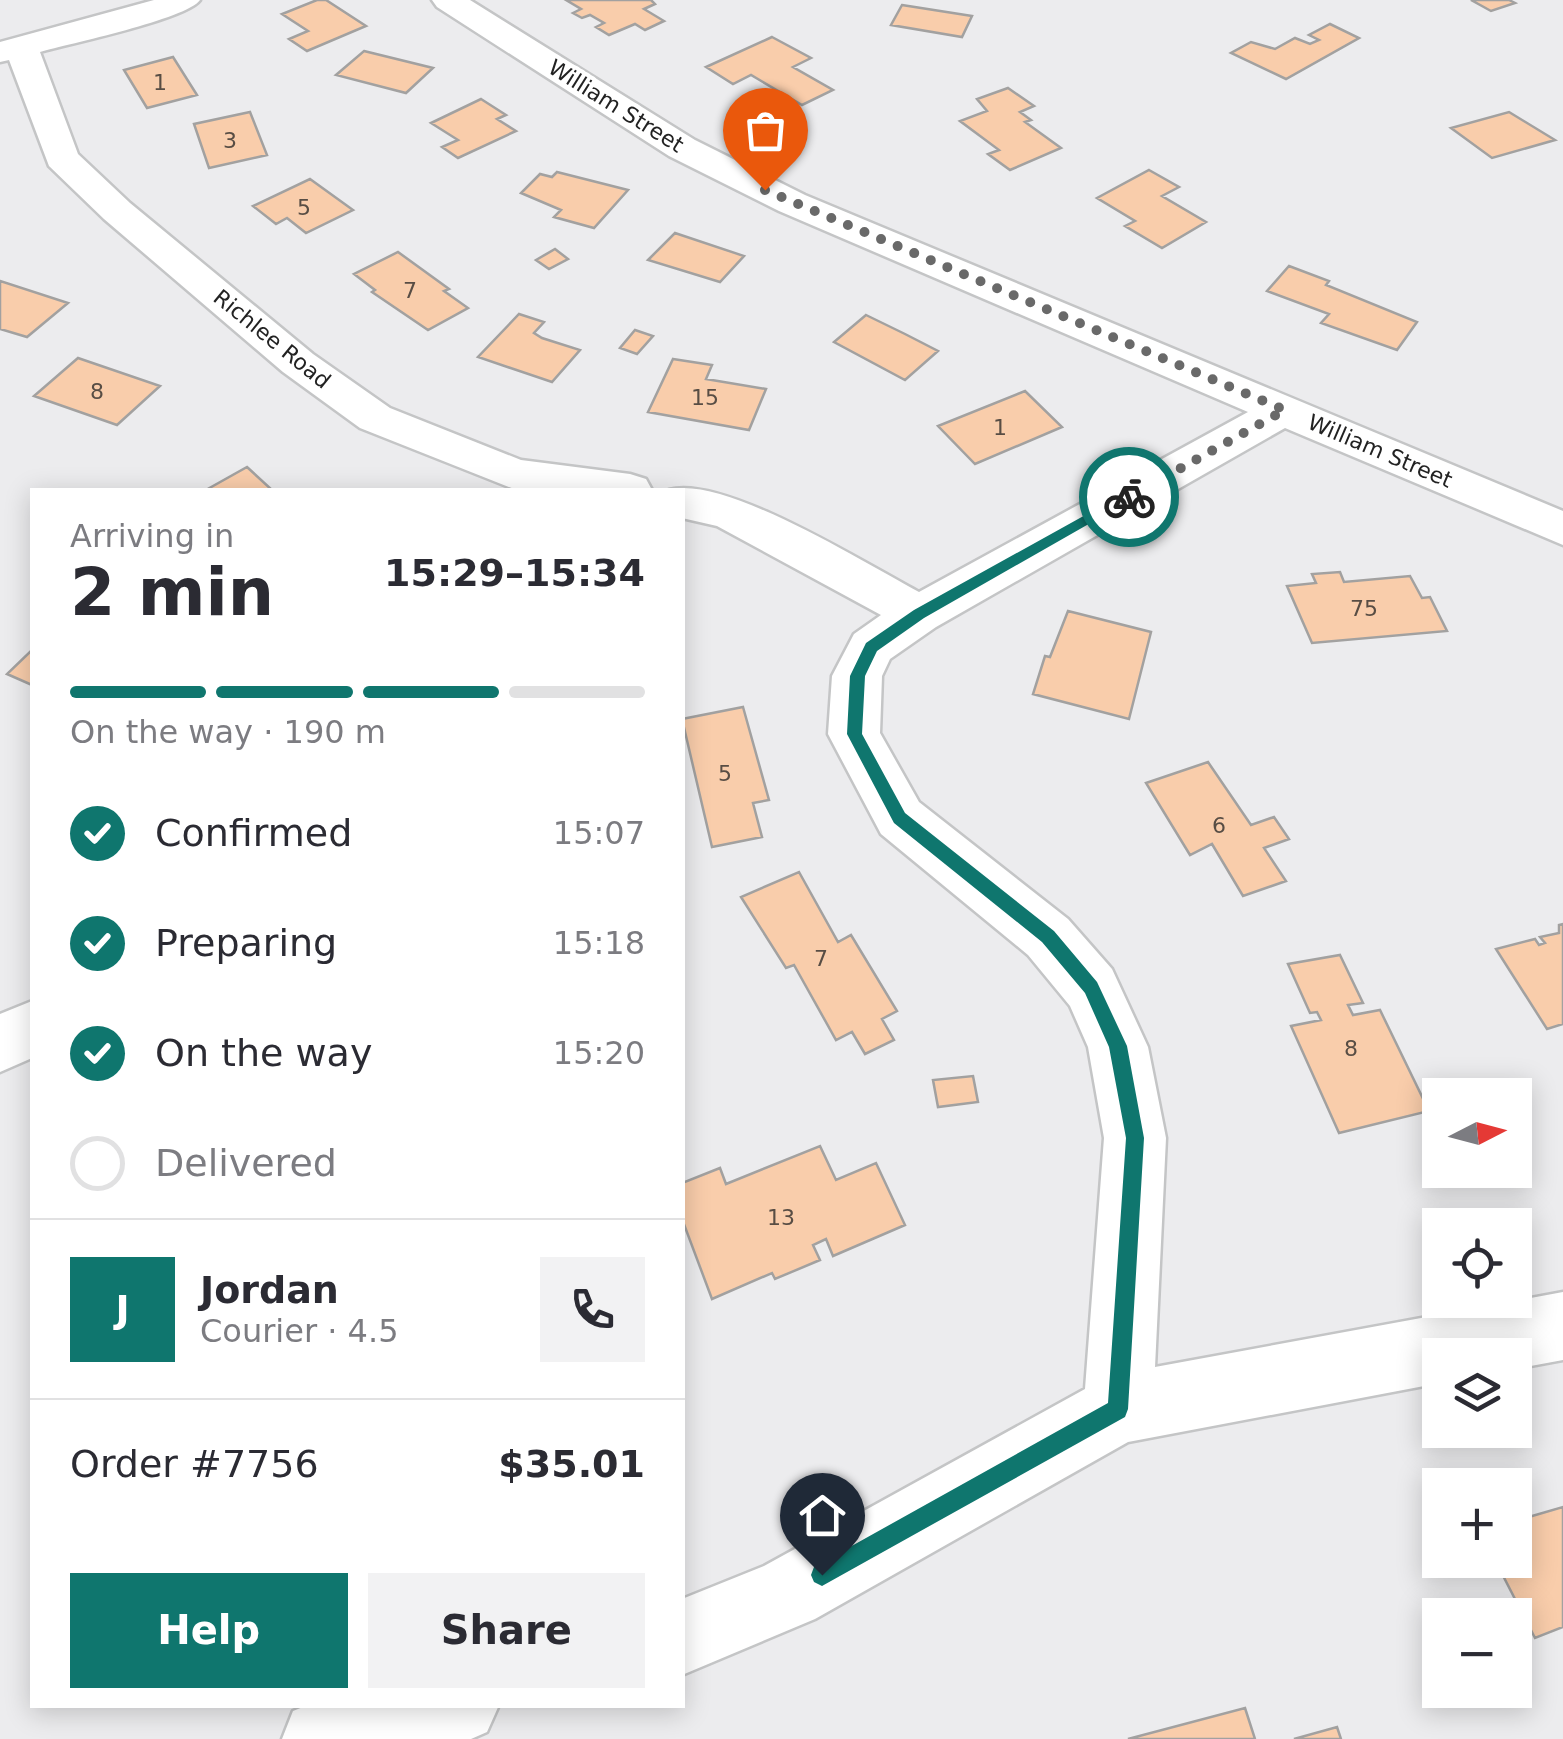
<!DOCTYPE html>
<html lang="en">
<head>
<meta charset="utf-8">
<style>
  :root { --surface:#fff; --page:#f2f2f3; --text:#2b2b33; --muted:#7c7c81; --line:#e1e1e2; --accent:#0f766e }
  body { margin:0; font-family:"DejaVu Sans",sans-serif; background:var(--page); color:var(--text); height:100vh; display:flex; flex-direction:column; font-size:38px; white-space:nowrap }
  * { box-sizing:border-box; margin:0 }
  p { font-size:32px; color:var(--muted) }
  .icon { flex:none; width:55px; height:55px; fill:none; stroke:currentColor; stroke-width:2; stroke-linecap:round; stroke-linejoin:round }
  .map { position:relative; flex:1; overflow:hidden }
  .details { position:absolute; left:30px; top:488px; width:655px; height:1220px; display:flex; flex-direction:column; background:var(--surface); border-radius:0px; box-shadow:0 5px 25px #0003 }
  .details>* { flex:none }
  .needle { width:65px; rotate:84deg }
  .fabs { position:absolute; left:1422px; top:1078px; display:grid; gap:20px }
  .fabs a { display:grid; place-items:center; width:110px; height:110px; border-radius:0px; background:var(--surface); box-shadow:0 5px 25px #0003; font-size:50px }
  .pin { position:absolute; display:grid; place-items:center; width:85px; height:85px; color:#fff; margin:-102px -42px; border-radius:50% 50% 50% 0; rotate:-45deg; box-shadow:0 0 10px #0007 }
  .pin .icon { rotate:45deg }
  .courier { position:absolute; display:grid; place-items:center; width:100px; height:100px; margin:-50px; border:8px solid #0f766e; border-radius:50%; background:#fff; color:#222; box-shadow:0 2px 12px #0007 }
  .head em { font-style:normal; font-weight:700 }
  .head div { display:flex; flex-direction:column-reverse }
  .head { display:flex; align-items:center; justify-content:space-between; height:170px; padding:0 40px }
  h1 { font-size:65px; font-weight:700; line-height:75px }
  .bar { display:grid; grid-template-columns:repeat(4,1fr); gap:15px 10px; align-content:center; height:120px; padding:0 40px }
  .bar i { height:12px; border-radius:8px; background:var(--line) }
  .bar .current { background:var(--accent) }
  .bar p { grid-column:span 4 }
  .line { display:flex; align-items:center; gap:25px; padding:0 40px; border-top:2px solid var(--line) }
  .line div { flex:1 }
  .round { display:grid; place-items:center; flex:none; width:105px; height:105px; border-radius:0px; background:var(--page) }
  ol { padding:0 40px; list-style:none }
  li { display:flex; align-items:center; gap:30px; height:110px }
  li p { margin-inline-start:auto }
  li .icon { padding:10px; border-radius:50%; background:var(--accent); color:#fff; stroke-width:4 }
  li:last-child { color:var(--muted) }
  li i { width:55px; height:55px; border:5px solid var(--line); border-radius:50% }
  .action { display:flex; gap:20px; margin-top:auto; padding:20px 40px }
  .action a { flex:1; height:115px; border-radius:0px; background:var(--accent); color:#fff; font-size:40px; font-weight:700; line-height:115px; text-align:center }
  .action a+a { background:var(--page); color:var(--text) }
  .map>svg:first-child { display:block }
  .building { fill:#f9cdab; stroke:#a2a1a0; stroke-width:2.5 }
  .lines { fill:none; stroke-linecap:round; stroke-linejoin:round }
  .minor-casing { stroke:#c4c5c6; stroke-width:5 }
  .minor { fill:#fff; fill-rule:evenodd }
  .route { fill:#0f766e }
  .done { stroke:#696969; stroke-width:10; stroke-dasharray:0 18 }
  .labels { text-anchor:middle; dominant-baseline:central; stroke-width:8; stroke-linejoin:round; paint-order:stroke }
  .number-label { font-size:22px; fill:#584d44 }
  .far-street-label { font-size:22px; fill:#222; stroke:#fff }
</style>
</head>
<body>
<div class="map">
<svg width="1563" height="1739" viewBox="0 0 1563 1739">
  <rect width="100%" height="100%" fill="#ececee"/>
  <!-- building -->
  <path class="building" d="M317,0h9l40,26 -59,25 -18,-12 19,-8 -26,-17z
    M566,0h85l4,4 -11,5 20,12 -19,9 -10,-6 -26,11 -13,-8 8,-4 -14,-8 -8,3 -9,-5 8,-4z
    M1471,0h38l6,3 -24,8z
    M902,5l70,11 -10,21 -71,-12z
    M1330,24l29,14 -73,41 -55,-26 20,-11 24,7 20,-11 15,6 9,-4 -10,-5z
    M772,37l39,21 -18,9 40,23 -31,15 -51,-30 -18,9 -27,-17z
    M364,51l69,17 -27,25 -70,-18z
    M173,57l24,38 -50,13 -23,-38z
    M1008,88l26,18 -14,6 11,8 -6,2 36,26 -51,22 -22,-16 11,-4 -39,-29 27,-10 -10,-12z
    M481,99l25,16 -9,4 19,12 -58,27 -16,-11 16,-7 -27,-17z
    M250,112l17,43 -58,13 -15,-44z
    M1509,112l46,28 -63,18 -41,-30z
    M1149,170l30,17 -17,9 44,26 -44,26 -37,-22 10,-5 -38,-23z
    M557,172l71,18 -34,38 -40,-11 7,-7 -40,-17 19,-19 12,3z
    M310,179l43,31 -47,23 -19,-15 -11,6 -23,-18z
    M675,233l69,23 -24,26 -72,-22z
    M555,249l13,10 -19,10 -13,-9z
    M398,252l51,37 -5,2 24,17 -40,22 -56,-38 3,-2 -21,-16z
    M1289,266l40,15 -3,4 91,37 -20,28 -76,-27 8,-9 -62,-23z
    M0,281l68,22 -41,34 -27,-8z
    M519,314l25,8 -10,11 8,5 38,12 -28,32 -74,-25z
    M866,315l39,19 33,17 -33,29 -71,-38z
    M635,330l18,6 -16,18 -17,-6z
    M78,358l82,28 -43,39 -83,-29z
    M673,359l39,6 -6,14 60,10 -17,41 -101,-18z
    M1025,391l37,36 -87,37 -37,-38z
    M247,467l25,23h-66z
    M1340,572l4,10 66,-6 12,22 8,-1 17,34 -135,12 -25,-57 29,-3 -4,-9z
    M1068,611l83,21 -22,87 -96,-25 12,-38 5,1z
    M32,650v35l-25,-11z
    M743,707l26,93 -16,3 9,34 -50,10 -30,-128z
    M1208,762l43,63 23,-8 15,22 -25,9 22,33 -43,15 -31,-52 -22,11 -44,-72z
    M799,872l39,70 13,-7 46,76 -15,8 12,21 -29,14 -13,-22 -16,8 -42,-75 -8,3 -45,-71z
    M1563,924v100l-16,5 -51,-80 39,-10 4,6 6,-2 -5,-6 19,-4v-8z
    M1340,955l23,48 -15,2 5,10 27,-5 49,101 -90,22 -48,-107 30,-6 -4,-8 -7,1 -22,-49z
    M973,1076l5,26 -40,5 -5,-27z
    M820,1146l16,34 40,-17 29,62 -72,31 -7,-17 -13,6 7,15 -45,19 -3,-6 -60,26 -30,-80v-36l38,-15 6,16z
    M1563,1507v120l-28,11 -40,-78h20v-39z
    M1245,1708l10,31h-127z
    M1337,1727l4,12h-47z"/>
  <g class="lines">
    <!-- minor casing -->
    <g class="minor-casing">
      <path id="minor" d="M154,0h46c-13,19 -132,44 -160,52l38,102 52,49 183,151 77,54 131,52 109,14 16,5 6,11 -138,-1 -154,-61 -77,-56 -179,-153 -55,-53 -40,-106 -9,2v-20z
        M432,0h38l225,140 110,55 758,316v34l-278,-117 -349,199 -46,32 -8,17 -2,57 39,69 149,117 44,50 36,78 18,91 -11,229 408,-75v68l-48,9v-14h-75v28l-312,59 -313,177 -133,56v-76l82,-33 321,-177 19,-251 -16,-91 -18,-41 -42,-51 -147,-121 -53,-100 4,-58 22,-42 27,-19 -164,-89 -35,-8v-28h-13c54,-16 197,74 250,102l329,-180 -469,-201 -110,-55 -232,-149z
        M32,1001v57l-32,14v-58z
        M308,1705h191l-12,27 -16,7h-189l11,-28z"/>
    </g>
    <!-- minor -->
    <use href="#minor" class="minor"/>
  </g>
  <!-- route -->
  <path class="route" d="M1125,493l11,4 -212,121 -47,33 -12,25 -3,58 43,79 149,118 43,51 30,64 17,92 -16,271 -3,8 -303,169 -8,-4 -3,-7 3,-8 294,-164 18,-265 -17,-91 -24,-54 -43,-51 -148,-119 -47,-89 3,-58 16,-33 48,-33z"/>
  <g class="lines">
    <!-- done -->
    <path class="done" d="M765,190l520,220 -156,87"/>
  </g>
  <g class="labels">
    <!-- number labels -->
    <g class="number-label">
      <text x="160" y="82">1</text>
      <text x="230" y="140">3</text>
      <text x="304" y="207">5</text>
      <text x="410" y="290">7</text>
      <text x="97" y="391">8</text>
      <text x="705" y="397">15</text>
      <text x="1000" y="427">1</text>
      <text x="1364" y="608">75</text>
      <text x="725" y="773">5</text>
      <text x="1219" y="825">6</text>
      <text x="821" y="958">7</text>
      <text x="1351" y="1048">8</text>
      <text x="781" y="1217">13</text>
    </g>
    <!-- far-street labels -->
    <g class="far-street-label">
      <text transform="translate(616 106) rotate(32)">William Street</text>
      <text transform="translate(272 339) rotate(39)">Richlee Road</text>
      <text transform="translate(1380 451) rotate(23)">William Street</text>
    </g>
  </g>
</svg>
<div class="fabs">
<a><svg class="needle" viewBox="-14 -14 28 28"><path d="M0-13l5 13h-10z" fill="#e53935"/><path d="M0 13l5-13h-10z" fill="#7c7c81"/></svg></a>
<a><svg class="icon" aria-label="locate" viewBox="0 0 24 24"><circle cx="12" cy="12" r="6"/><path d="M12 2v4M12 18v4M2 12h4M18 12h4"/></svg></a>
<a><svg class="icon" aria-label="layers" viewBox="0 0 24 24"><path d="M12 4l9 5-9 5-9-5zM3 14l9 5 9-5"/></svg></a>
<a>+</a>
<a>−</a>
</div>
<div class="pin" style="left:765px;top:190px;background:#ea580c"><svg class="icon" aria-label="bag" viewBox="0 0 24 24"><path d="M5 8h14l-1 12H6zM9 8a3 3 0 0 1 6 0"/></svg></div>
<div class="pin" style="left:822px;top:1575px;background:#1f2937"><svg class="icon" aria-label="home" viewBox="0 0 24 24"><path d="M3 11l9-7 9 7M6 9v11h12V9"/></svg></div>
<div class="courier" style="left:1129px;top:497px"><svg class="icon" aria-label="bike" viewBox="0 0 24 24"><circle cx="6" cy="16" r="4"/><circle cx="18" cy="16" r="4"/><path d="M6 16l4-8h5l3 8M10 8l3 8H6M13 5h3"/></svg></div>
<section class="details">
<div class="head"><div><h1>2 min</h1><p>Arriving in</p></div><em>15:29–15:34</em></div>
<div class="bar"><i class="current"></i><i class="current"></i><i class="current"></i><i></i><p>On the way · 190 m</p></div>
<ol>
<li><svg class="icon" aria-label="check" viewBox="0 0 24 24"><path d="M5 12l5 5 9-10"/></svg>Confirmed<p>15:07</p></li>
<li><svg class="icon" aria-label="check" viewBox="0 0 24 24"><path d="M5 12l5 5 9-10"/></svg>Preparing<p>15:18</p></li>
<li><svg class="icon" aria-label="check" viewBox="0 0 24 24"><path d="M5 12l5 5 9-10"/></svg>On the way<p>15:20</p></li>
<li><i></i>Delivered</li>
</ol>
<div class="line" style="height:180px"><b class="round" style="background:var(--accent);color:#fff">J</b><div><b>Jordan</b><p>Courier · 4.5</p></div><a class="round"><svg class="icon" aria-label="phone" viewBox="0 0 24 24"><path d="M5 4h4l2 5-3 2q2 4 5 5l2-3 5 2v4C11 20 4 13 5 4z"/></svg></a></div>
<div class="line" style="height:130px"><div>Order #7756</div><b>$35.01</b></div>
<div class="action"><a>Help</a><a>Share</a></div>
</section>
</div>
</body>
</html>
